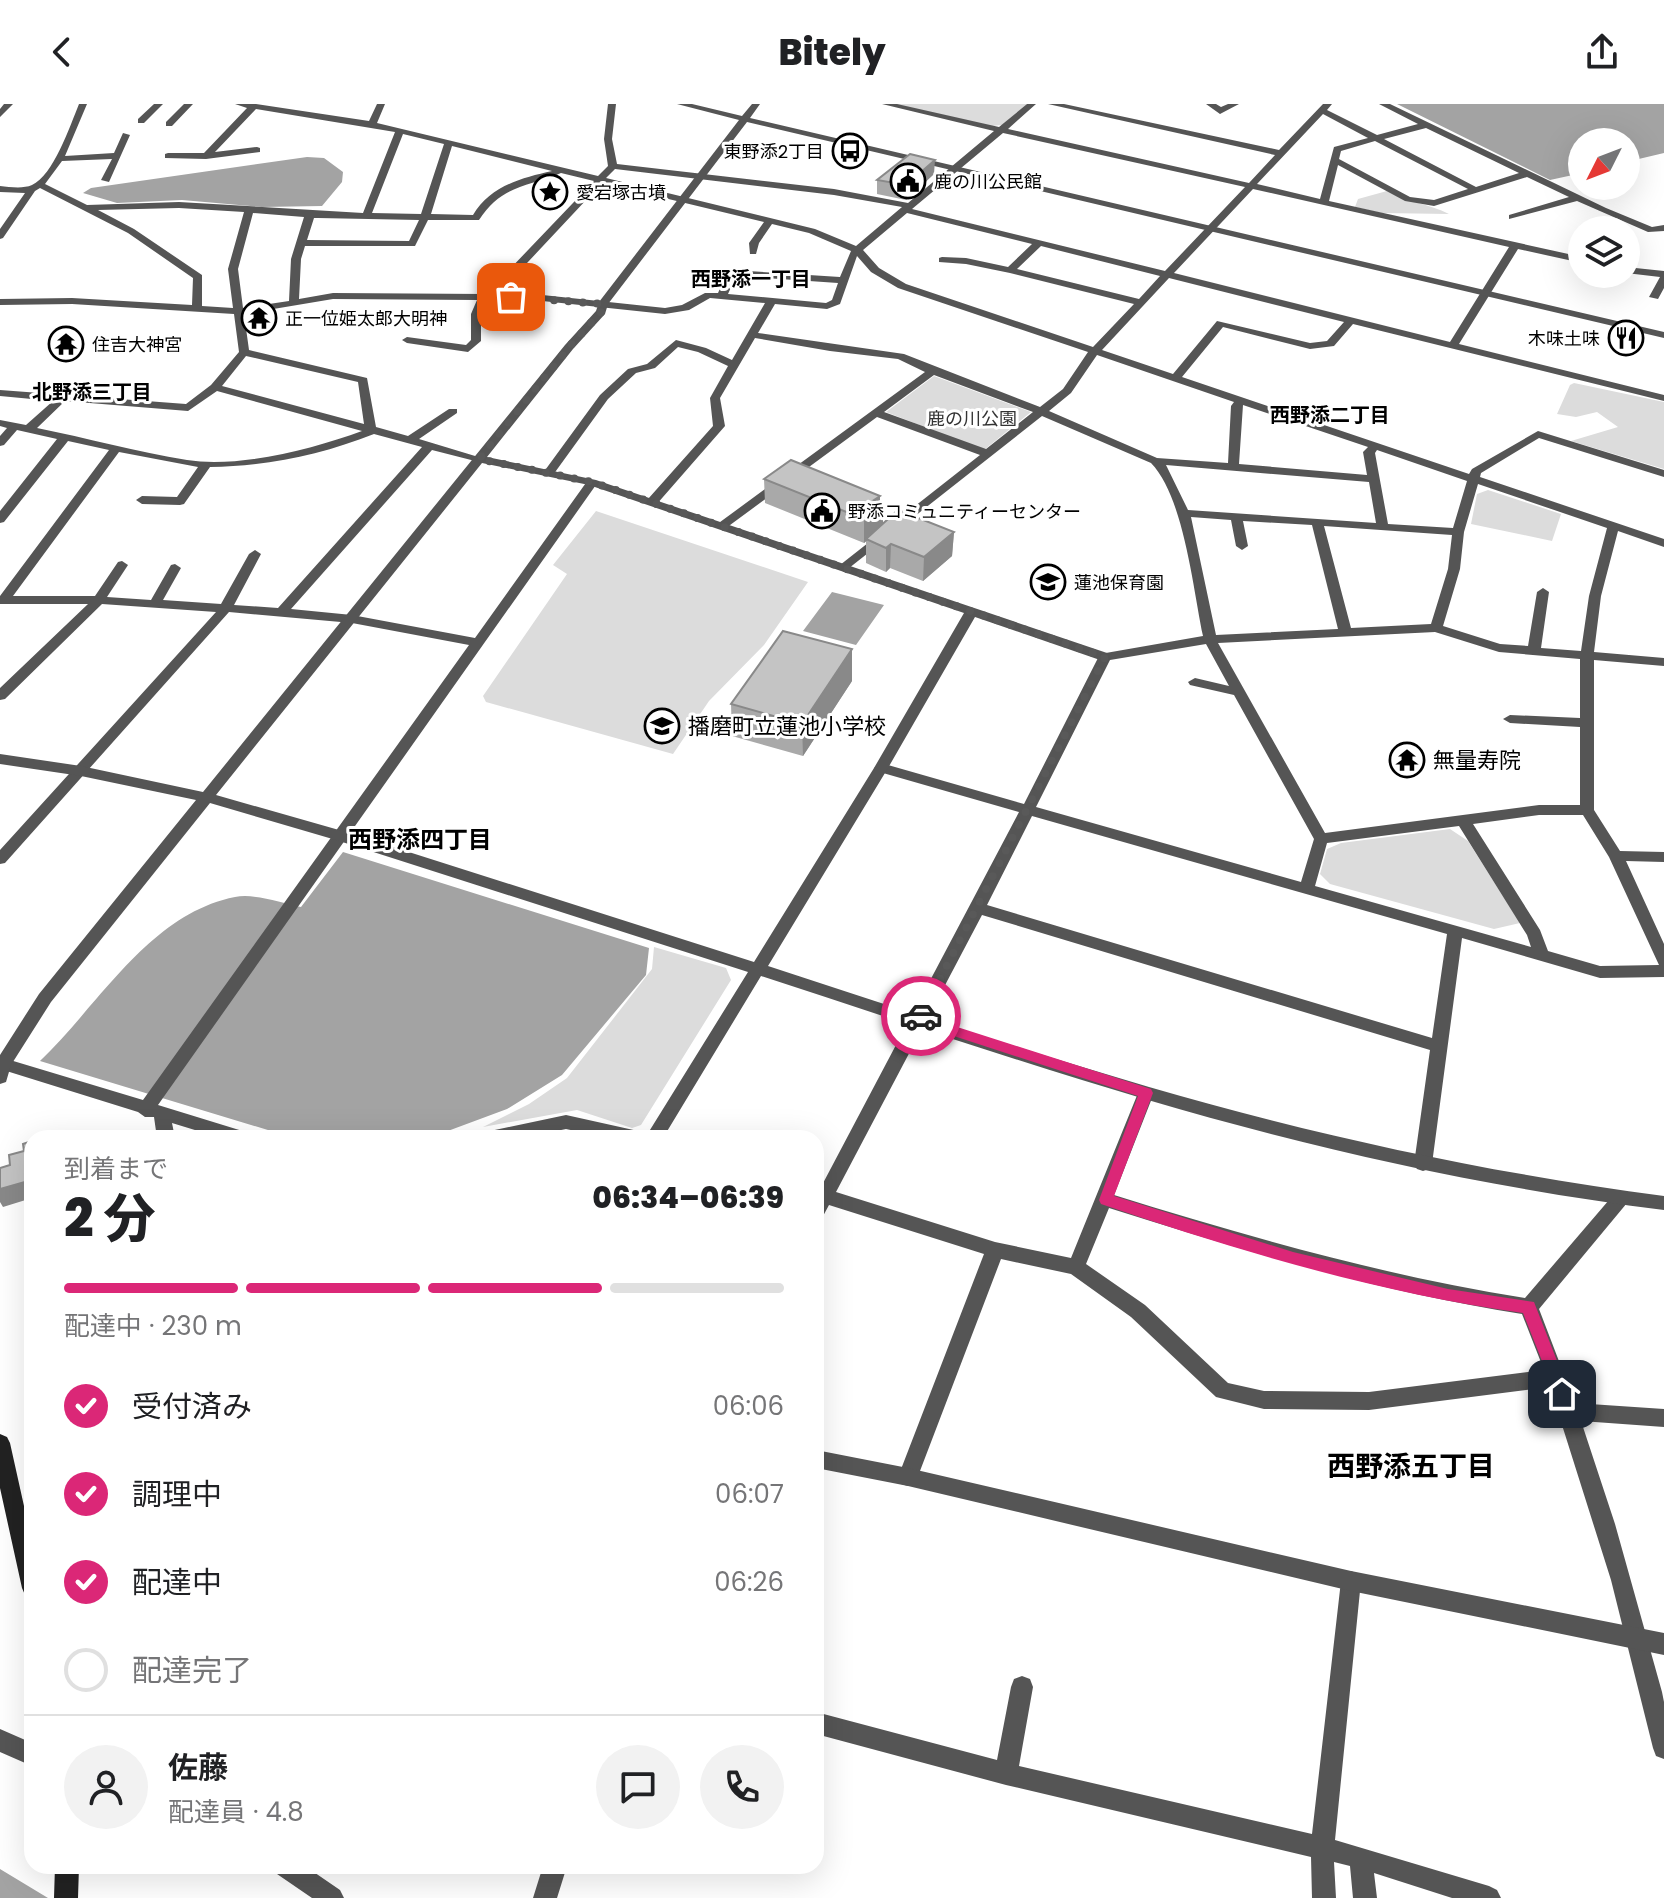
<!DOCTYPE html>
<html lang="ja">
<head>
<meta charset="utf-8">
<style>
  :root { --surface:#fff; --page:#f2f2f2; --text:#202124; --muted:#757577; --line:#e0e0e0; --accent:#db2777 }
  body { margin:0; font-family:Poppins,"Noto Sans JP",sans-serif; background:var(--page); color:var(--text); height:100vh; display:flex; flex-direction:column; font-size:30px; white-space:nowrap }
  * { box-sizing:border-box; margin:0 }
  p { font-size:26px; color:var(--muted) }
  .icon { flex:none; width:44px; height:44px; fill:none; stroke:currentColor; stroke-width:2; stroke-linecap:round; stroke-linejoin:round }
  .map { position:relative; flex:1; overflow:hidden }
  .sheet { position:absolute; left:24px; top:1026px; width:800px; height:744px; display:flex; flex-direction:column; background:var(--surface); border-radius:24px; box-shadow:0 8px 32px #0002 }
  .sheet>* { flex:none }
  .needle { width:52px; rotate:228deg }
  .tools { position:absolute; left:1568px; top:24px; display:grid; gap:16px }
  .tools a { display:grid; place-items:center; width:72px; height:72px; border-radius:50%; background:var(--surface); box-shadow:0 8px 32px #0002; font-size:40px }
  .pin { position:absolute; display:grid; place-items:center; width:68px; height:68px; color:#fff; margin:-34px; border-radius:16px; box-shadow:0 4px 12px #0006 }
  .courier { position:absolute; display:grid; place-items:center; width:80px; height:80px; margin:-40px; border:6px solid #db2777; border-radius:50%; background:#fff; color:#222; box-shadow:0 2px 10px #0007 }
  .overview em { font-style:normal; font-weight:800 }
  .overview div { display:flex; flex-direction:column-reverse }
  .overview { display:flex; align-items:center; justify-content:space-between; height:136px; padding:0 40px }
  h1 { font-size:52px; font-weight:800; line-height:60px }
  .bar { display:grid; grid-template-columns:repeat(4,1fr); gap:12px 8px; align-content:center; height:96px; padding:0 40px }
  .bar i { height:10px; border-radius:6px; background:var(--line) }
  .bar .selected { background:var(--accent) }
  .bar p { grid-column:span 4 }
  .line { display:flex; align-items:center; gap:20px; padding:0 40px; border-top:2px solid var(--line) }
  .line div { flex:1 }
  .round { display:grid; place-items:center; flex:none; width:84px; height:84px; border-radius:42px; background:var(--page) }
  ol { padding:0 40px; list-style:none }
  li { display:flex; align-items:center; gap:24px; height:88px }
  li p { margin-inline-start:auto }
  li .icon { padding:8px; border-radius:50%; background:var(--accent); color:#fff; stroke-width:4 }
  li:last-child { color:var(--muted) }
  li i { width:44px; height:44px; border:4px solid var(--line); border-radius:50% }
  header { display:flex; justify-content:space-between; align-items:center; height:104px; padding:0 40px; background:var(--surface); font-size:36px; font-weight:800 }
  .map>svg:first-child { display:block }
  .green { fill:#dcdcdc }
  .water { fill:#a3a3a3 }
  .lines { fill:none; stroke-linecap:round; stroke-linejoin:round }
  .minor { fill:#555; fill-rule:evenodd }
  .tertiary { fill:#555; fill-rule:evenodd }
  .secondary { fill:#222; fill-rule:evenodd }
  .wall { fill:#a9a9a9 }
  .shaded-wall { fill:#898989 }
  .building { fill:#c4c4c4; stroke:#898989; stroke-width:2 }
  .route { fill:#db2777 }
  .done { stroke:#595959; stroke-width:8; stroke-dasharray:0 14.4 }
  .labels { text-anchor:middle; dominant-baseline:central; stroke-width:6; stroke-linejoin:round; paint-order:stroke }
  .far-poi-label { font-size:18px; fill:#000; stroke:#fff; text-anchor:start }
  .far-park-label { font-size:18px; fill:#333; stroke:#fff }
  .far-neighbourhood-label { font-size:20px; font-weight:bold; fill:#000; stroke:#fff }
  .poi-label { font-size:22px; fill:#000; stroke:#fff; text-anchor:start }
  .neighbourhood-label { font-size:24px; font-weight:bold; fill:#000; stroke:#fff }
  .near-neighbourhood-label { font-size:28px; font-weight:bold; fill:#000; stroke:#fff }
</style>
</head>
<body>
<header><svg class="icon" aria-label="back" viewBox="0 0 24 24"><path d="M15 5l-7 7 7 7"/></svg>Bitely<svg class="icon" aria-label="share" viewBox="0 0 24 24"><path d="M12 15V3M7 8l5-5 5 5M5 13v7h14v-7"/></svg></header>
<div class="map">
<svg width="1664" height="1794" viewBox="0 0 1664 1794">
  <rect width="100%" height="100%" fill="#fff"/>
  <!-- green -->
  <path class="green" d="M894,0h133l-25,21 -10,1z
    M1387,87c21,11 42,13 62,23l-67,-1 -27,-6 3,-8z
    M934,272l97,36 -47,38 -98,-38z
    M1574,279l90,19v67l-93,-28 47,-14 -21,-15 -21,5 -19,-3 13,-29z
    M1488,386l73,24 -9,27 -81,-17 6,-30z
    M596,407l212,71 -44,63 -55,56 -36,53 -187,-52 -3,-6 84,-122 -14,-9z
    M1450,725l18,12 52,82 -26,6 -164,-45 -10,-10 7,-25 14,-6z
    M654,843l72,21 5,12 -90,145 -9,3 -55,-18 -94,17 46,-23 38,-26 85,-109z"/>
  <!-- water -->
  <path class="water" d="M1397,0h267v49l-38,9v-20h-44v31l-32,7z
    M307,53l17,1 19,14 -1,10 -20,24 -60,1 -80,-7 -65,3 -34,-10 8,-5z
    M832,488l52,13 -28,40 -53,-14z
    M343,748l306,96 -3,27 -84,100 -55,34 -70,26 -19,3h-124l-254,-77c59,-56 109,-147 195,-164 19,-4 47,6 66,10z
    M0,1765l48,29h-48z"/>
  <g class="lines">
    <!-- minor -->
    <path class="minor" d="M4,0h9l-13,13v-8z
      M79,0h8l-22,52 49,-3 9,-20 7,2 -21,47 -8,-2 11,-21 -50,2 -17,23 42,21 92,-3 184,11 32,-81 -139,-23 -41,43 42,-5 3,1v4l-54,7 -41,-1v-4l3,-1h36l43,-45 -12,-4h21l113,17 8,-17h8l-8,19 221,53 10,-10 -4,-27 4,-35h8l-4,35 5,25 217,25 74,14 86,-72 -112,-27h15l102,23 28,-23h9l-28,25 241,54 26,-28 -227,-51h16l215,46 44,-46h9l-5,6 50,25 41,-11 -39,-20h11l216,104 46,19 12,-2v6l-16,1 -71,-31 -68,18v-4l60,-18 -42,-20 -93,29 -29,-5 -67,-36 -9,36 253,56v6l-64,-14 -59,95 205,51v6l-311,-77 -19,22 -24,3 -87,-22 -41,50 287,97 3,-5 66,-38 126,39v7l-125,-39 -58,35 -1,4 184,62v8l-46,-16 -17,65 -7,56 70,6v8l-70,-6v150l26,41 44,1v10l-38,-1 38,83v33l-64,1 -138,-40 -30,226 -3,5 -6,2 -6,-2 -3,-5 16,-114 -448,-135 -146,277 159,50 76,16 67,-165 2,-5h12l2,5 -40,102c135,42 271,81 411,103l90,-105 6,-2 6,2 3,5 -3,5 -88,106 36,94 89,6v18l-83,-6 34,103 47,168 2,10v57l-8,-3 -3,-8 -42,-168 -61,-193 -181,23 -105,-1 -48,-12 -85,-80 -60,-43 -70,-15 -86,225 -7,2 -7,-2 -3,-7 86,-223 -155,-49 -7,13 -6,2v-33h5l198,-375 -143,-41 -2,-3 7,-5 143,41 76,-150 103,-18c-10,-47 -19,-139 -52,-173l-109,-47 -198,156 -6,-4 2,-3 140,-110 -103,-38 -151,111 -4,1 -6,-4 209,-153 -27,-13 -68,-8 -75,-13 -35,60 5,28 -69,79h-8v-6l65,-73 -3,-28 18,-32 -30,-14 -20,-5 -23,21 -19,5 -28,26 -55,76 -10,-2 57,-78 28,-26 19,-5 29,-24 30,8 26,12 33,-57 -55,-5 -21,12 -24,4 -132,-14h-46l-6,14v27l-13,11 -61,-9 -5,-3 5,-3 59,8 5,-5v-26l6,-14 -144,-1 -89,15 5,36 118,28 9,49 32,9 41,-27h8v4l-38,26 66,20 -6,3 -47,-12 -141,159 61,6 123,23 113,-158 10,2 -440,623 91,28 3,5h-31l-49,-15 3,15h-18l-3,-21h-9l-7,-5 -138,-43v-12l143,43 326,-455 -117,-22 -123,-11 -224,251 -5,1v-14l216,-238 -114,-8 -97,95 -5,1v-12l88,-84h-88v-8l109,-146 -41,-9 -64,81 -4,1v-12l57,-72 -40,-9 -13,15 -4,1v-10l7,-8 -7,-2v-6l26,5 27,-24 -53,-5v-6l186,14 25,-19 28,-33 -5,-38 -162,-10 -72,1v-6l72,-1 120,7 1,-27 -65,-45 -88,-45 -5,3 -32,47 -3,1v-10l25,-36 -25,-1v-6c10,1 23,3 32,-1 21,-9 38,-59 47,-81zM1323,10l45,24 -34,9 -14,52 -63,-15zM1426,24l93,45 -43,14 -92,-48zM1003,29l242,54 -80,84 -253,-62zM403,30l41,10 -23,70 -49,-1zM1375,37l93,48 -34,11 -24,-3 -71,-38 2,-8zM452,42l100,25c-31,7 -62,15 -79,44l-42,-1zM615,65l219,26 68,12 -46,39 -41,-17 -209,-51zM561,69l33,8 -108,113 -153,-1 -34,6 2,-40 4,-13h110l13,-26h51c23,-35 48,-33 82,-47zM602,79l162,39 -15,21 1,11h6l3,-11 13,-19 37,9 42,18 -11,26 -108,-7 -5,3 -9,20h-13l-23,12 -17,3 -132,-14h-35zM1253,85l256,58 -59,95 -276,-69zM179,104l65,4 -16,57 5,39 -31,-2v-31l-68,-46 -36,-19zM253,109l51,4 -13,42 -2,42 -46,7 -5,-39zM907,109l125,31 -24,23 -42,-9 -24,-1 -3,1v4l27,2 44,9 124,31 -41,43 -187,-63 -27,-16 -16,-18zM314,114h4l101,2 -10,21 -102,-1zM1041,142l119,30 -21,23 -122,-30zM857,152l14,16 27,16 190,64 -25,37 -23,18 -136,-53 -146,-21 17,-29 52,5 13,-5zM736,172l102,7 -6,17 -6,3 -98,-9zM1169,174l175,44 -17,19 -17,2 -93,-22 -44,53 -71,-24zM1097,251l137,47 -3,4 -3,57 -71,-5 -108,-47 22,-18zM246,252l112,26 6,42 -142,-38zM934,271l99,37 -47,37 -102,-37zM217,287l145,40c-49,18 -122,37 -175,29 -50,-8 -100,-22 -150,-32l28,-27 123,10zM1243,301l125,42 -5,5 4,23 -128,-11zM374,330l48,13 -144,161 -44,-3 27,-51 -6,-4 -6,4 -28,50 -58,-4 18,-32 -6,-4 -4,1 -20,35 -44,-3 21,-32 -6,-4 -4,1 -23,34h-82l106,-144 79,15 -21,30 -35,-1 -6,4 6,4 38,1 4,-1 26,-37c57,-1 111,-12 164,-33zM1377,346l90,31 -14,47 -65,-4 -13,-71zM1166,361l203,17 7,41 -188,-13zM1478,380l129,44 -18,68 -8,55 -40,-3 8,-56 -6,-4 -6,4 -9,54 -28,-2 -57,-18 17,-57 4,-37zM1191,413l40,3 5,26 6,4 6,-4 -5,-25 69,4 26,104 -122,6zM1324,422l128,9 -4,34 -17,55 -80,4zM1435,528l64,20 81,7v59l-70,-3 -7,4 7,4 70,4v78h-41l-214,28 -107,-190zM1206,540l23,42 -34,-8 -7,4 2,3 44,10 80,144 -13,43 -265,-75 74,-147zM1539,711h44l26,42 50,108 -59,1 -52,-15 -8,-21 -67,-106zM1032,712l415,118 -15,104 -445,-133zM1459,722l68,109 4,12 -216,-61 12,-43zM1109,1104c136,43 272,84 413,106l22,56 -175,22 -105,-1 -36,-8 -83,-78 -59,-41z
      M154,0h9l-19,19h-6v-4z
      M184,0h9l-21,22h-6v-4z
      M1206,0h10l5,3 7,-3h11l-19,10z
      M1626,163l38,4v17l-6,11 -9,-2 11,-20 -34,-4z
      M566,1011l72,16 6,2 3,5h-40l-41,-9 -43,9h-42l3,-5 6,-2z
      M1351,1467l7,3 3,7 -26,259 154,46 8,4 4,8h-49l-78,-25 3,25h-24l-3,-32 -16,-4 2,36h-24l-1,-41 -305,-72 -190,-51v-22l181,48 14,-73 3,-8 8,-3 8,3 3,8 -14,79 293,68 29,-253 3,-7z
      M0,1625l32,14v23l-32,-14z
      M273,1762h32l35,24 4,8h-32l-35,-24z
      M543,1762h24l-10,32h-24z"/>
    <!-- tertiary -->
    <path class="tertiary" d="M677,0h15l50,12 10,-12h8l-10,14 914,214v6l-917,-216 -139,182 -3,10 -32,35 -86,108 109,23 514,174 2,3 -7,4 -5,-1 -125,-43 -87,151 -120,198c126,41 253,84 381,121 169,49 340,86 515,109v14c-175,-22 -346,-60 -516,-110 -129,-38 -258,-82 -387,-124l-98,162h-18l103,-166 -412,-132 -126,-37 -159,199 -40,63 -5,17 -6,2v-29l39,-61 157,-194 -115,-24 -81,-12v-10l81,12 122,26 362,-447 31,-34 3,-9 140,-182zM482,359l107,22 375,128 -90,155 -120,194 -408,-130 -130,-37z
      M816,1346l92,18 443,103 313,62v22l-313,-64 -443,-105 -92,-18z"/>
    <!-- secondary -->
    <path class="secondary" d="M0,1330l7,3 3,6 22,99v56l-7,-3 -3,-7 -22,-100z
      M55,1762h24l-1,32h-24z"/>
  </g>
  <!-- wall -->
  <path class="wall" d="M934,70l-28,26 -29,-6v-14z
    M764,375l116,24 3,1v20l71,8 -2,24 -29,25 -33,-13 -4,4 -20,-9v-22l-2,2 -99,-40z
    M852,577l-49,75 -71,-20 -1,-32z"/>
  <!-- shaded-wall -->
  <path class="shaded-wall" d="M935,56l-1,14 -28,26v-15z
    M880,392v10l3,-2v24l-19,15v-24l10,-19z
    M954,428l-2,24 -29,25 1,-24z
    M891,440l-1,24 -4,4v-24z
    M852,545v32l-49,75 -1,-32z
    M32,1076v18l-29,9 -3,-5v-13z"/>
  <!-- building -->
  <path class="building" d="M910,50l25,6 -29,25 -29,-5z
    M791,356l89,36 -6,4 9,4 -19,15 -100,-40z
    M898,406l56,22 -30,25 -33,-13 -5,4 -20,-9z
    M783,527l69,18 -50,75 -71,-20z
    M58,1030v4h-15z
    M32,1037v39l-32,9v-21l10,-3 -1,-10 15,-4 -1,-7z"/>
  <!-- route -->
  <path class="route" d="M921,907l5,6 225,72 2,4 -39,103 179,56 155,37 86,13 36,92 -2,5h-11l-34,-86c-144,-20 -285,-62 -422,-109l-2,-4 39,-104 -224,-73v-7z"/>
  <g class="lines">
    <!-- done -->
    <path class="done" d="M511,193l92,7 -2,8 -32,35 -90,112 113,23 513,175 -184,359"/>
  </g>
  <!-- icons -->
  <defs>
    <g id="bus-ring" transform="scale(1.8)"><circle r="9.5" fill="#fff" stroke="#000" stroke-width="1.5"/><path d="M-5-6H5V4H4V6H2V4H-2V6H-4V4H-5ZM-3.5-4V0h7V-4ZM-3.5 1.2v1.5H-2V1.2ZM2 1.2v1.5H3.5V1.2Z" fill="#000"/></g>
    <g id="civic-ring" transform="scale(1.8)"><circle r="9.5" fill="#fff" stroke="#000" stroke-width="1.5"/><path d="M-.6-6.5H3V-4.5H.6V-3L4-1V1h2V6H-6V1h2V-1L-.6-3ZM-1.2 2.5V6h2.4V2.5Z" fill="#000"/></g>
    <g id="sight-ring" transform="scale(1.8)"><circle r="9.5" fill="#fff" stroke="#000" stroke-width="1.5"/><path d="M0-6L1.8-2.2L6-1.7L2.9 1.2L3.7 5.4L0 3.3L-3.7 5.4L-2.9 1.2L-6-1.7L-1.8-2.2Z" fill="#000"/></g>
    <g id="temple-ring" transform="scale(1.8)"><circle r="9.5" fill="#fff" stroke="#000" stroke-width="1.5"/><path d="M0-6L5-2H3V0L6.5 2.5H4V6H1.5V3h-3V6H-4V2.5H-6.5L-3 0V-2H-5Z" fill="#000"/></g>
    <g id="restaurant-ring" transform="scale(1.8)"><circle r="9.5" fill="#fff" stroke="#000" stroke-width="1.5"/><path d="M-5-6h1v4h1v-4h1v4h1v-4h1v5L-1.5 .5V6h-2V.5L-5-1ZM5-6V6H3V1.5H1.5Q1.5-4 5-6Z" fill="#000"/></g>
    <g id="school-ring" transform="scale(1.8)"><circle r="9.5" fill="#fff" stroke="#000" stroke-width="1.5"/><path d="M0-5L7-2L0 1L-7-2ZM-4 1L0 2.5L4 1V4Q0 6-4 4Z" fill="#000"/></g>
  </defs>
  <g fill-rule="evenodd">
    <use href="#bus-ring" x="850" y="47"/>
    <use href="#civic-ring" x="908" y="77"/>
    <use href="#sight-ring" x="550" y="88"/>
    <use href="#temple-ring" x="259" y="214"/>
    <use href="#restaurant-ring" x="1626" y="234"/>
    <use href="#temple-ring" x="66" y="240"/>
    <use href="#civic-ring" x="822" y="407"/>
    <use href="#school-ring" x="1048" y="478"/>
    <use href="#school-ring" x="662" y="622"/>
    <use href="#temple-ring" x="1407" y="656"/>
  </g>
  <g class="labels">
    <!-- far-poi labels -->
    <g class="far-poi-label">
      <text x="824" y="47" text-anchor="end">東野添2丁目</text>
      <text x="934" y="77">鹿の川公民館</text>
      <text x="576" y="88">愛宕塚古墳</text>
      <text x="285" y="214">正一位姫太郎大明神</text>
      <text x="1600" y="234" text-anchor="end">木味土味</text>
      <text x="92" y="240">住吉大神宮</text>
      <text x="848" y="407">野添コミュニティーセンター</text>
      <text x="1074" y="478">蓮池保育園</text>
    </g>
    <!-- far-park labels -->
    <g class="far-park-label">
      <text x="972" y="314">鹿の川公園</text>
    </g>
    <!-- far-neighbourhood labels -->
    <g class="far-neighbourhood-label">
      <text x="751" y="175">西野添一丁目</text>
      <text x="92" y="288">北野添三丁目</text>
      <text x="1330" y="311">西野添二丁目</text>
    </g>
    <!-- poi labels -->
    <g class="poi-label">
      <text x="688" y="622">播磨町立蓮池小学校</text>
      <text x="1433" y="656">無量寿院</text>
    </g>
    <!-- neighbourhood labels -->
    <g class="neighbourhood-label">
      <text x="420" y="735">西野添四丁目</text>
    </g>
    <!-- near-neighbourhood labels -->
    <g class="near-neighbourhood-label">
      <text x="1411" y="1362">西野添五丁目</text>
    </g>
  </g>
</svg>
<div class="tools">
<a><svg class="needle" viewBox="-14 -14 28 28"><path d="M0-13l5 13h-10z" fill="#e53935"/><path d="M0 13l5-13h-10z" fill="#757577"/></svg></a>
<a><svg class="icon" aria-label="layers" viewBox="0 0 24 24"><path d="M12 4l9 5-9 5-9-5zM3 14l9 5 9-5"/></svg></a>
</div>
<div class="pin" style="left:511px;top:193px;background:#ea580c"><svg class="icon" aria-label="bag" viewBox="0 0 24 24"><path d="M5 8h14l-1 12H6zM9 8a3 3 0 0 1 6 0"/></svg></div>
<div class="pin" style="left:1562px;top:1290px;background:#1f2937"><svg class="icon" aria-label="home" viewBox="0 0 24 24"><path d="M3 11l9-7 9 7M6 9v11h12V9"/></svg></div>
<div class="courier" style="left:921px;top:912px"><svg class="icon" aria-label="car" viewBox="0 0 24 24"><path d="M5 17H2v-5l4-1 3-4h7l3 4 3 1v5h-3M9 17h6M6 11h13"/><circle cx="7" cy="17" r="2"/><circle cx="17" cy="17" r="2"/></svg></div>
<section class="sheet">
<div class="overview"><div><h1>2 分</h1><p>到着まで</p></div><em>06:34–06:39</em></div>
<div class="bar"><i class="selected"></i><i class="selected"></i><i class="selected"></i><i></i><p>配達中 · 230 m</p></div>
<ol>
<li><svg class="icon" aria-label="check" viewBox="0 0 24 24"><path d="M5 12l5 5 9-10"/></svg>受付済み<p>06:06</p></li>
<li><svg class="icon" aria-label="check" viewBox="0 0 24 24"><path d="M5 12l5 5 9-10"/></svg>調理中<p>06:07</p></li>
<li><svg class="icon" aria-label="check" viewBox="0 0 24 24"><path d="M5 12l5 5 9-10"/></svg>配達中<p>06:26</p></li>
<li><i></i>配達完了</li>
</ol>
<div class="line" style="height:144px"><a class="round"><svg class="icon" aria-label="person" viewBox="0 0 24 24"><circle cx="12" cy="8" r="4"/><path d="M4 21q1-7 8-7t8 7"/></svg></a><div><b>佐藤</b><p>配達員 · 4.8</p></div><a class="round"><svg class="icon" aria-label="chat" viewBox="0 0 24 24"><path d="M4 5h16v11H9l-5 4z"/></svg></a><a class="round"><svg class="icon" aria-label="phone" viewBox="0 0 24 24"><path d="M5 4h4l2 5-3 2q2 4 5 5l2-3 5 2v4C11 20 4 13 5 4z"/></svg></a></div>
</section>
</div>
</body>
</html>
